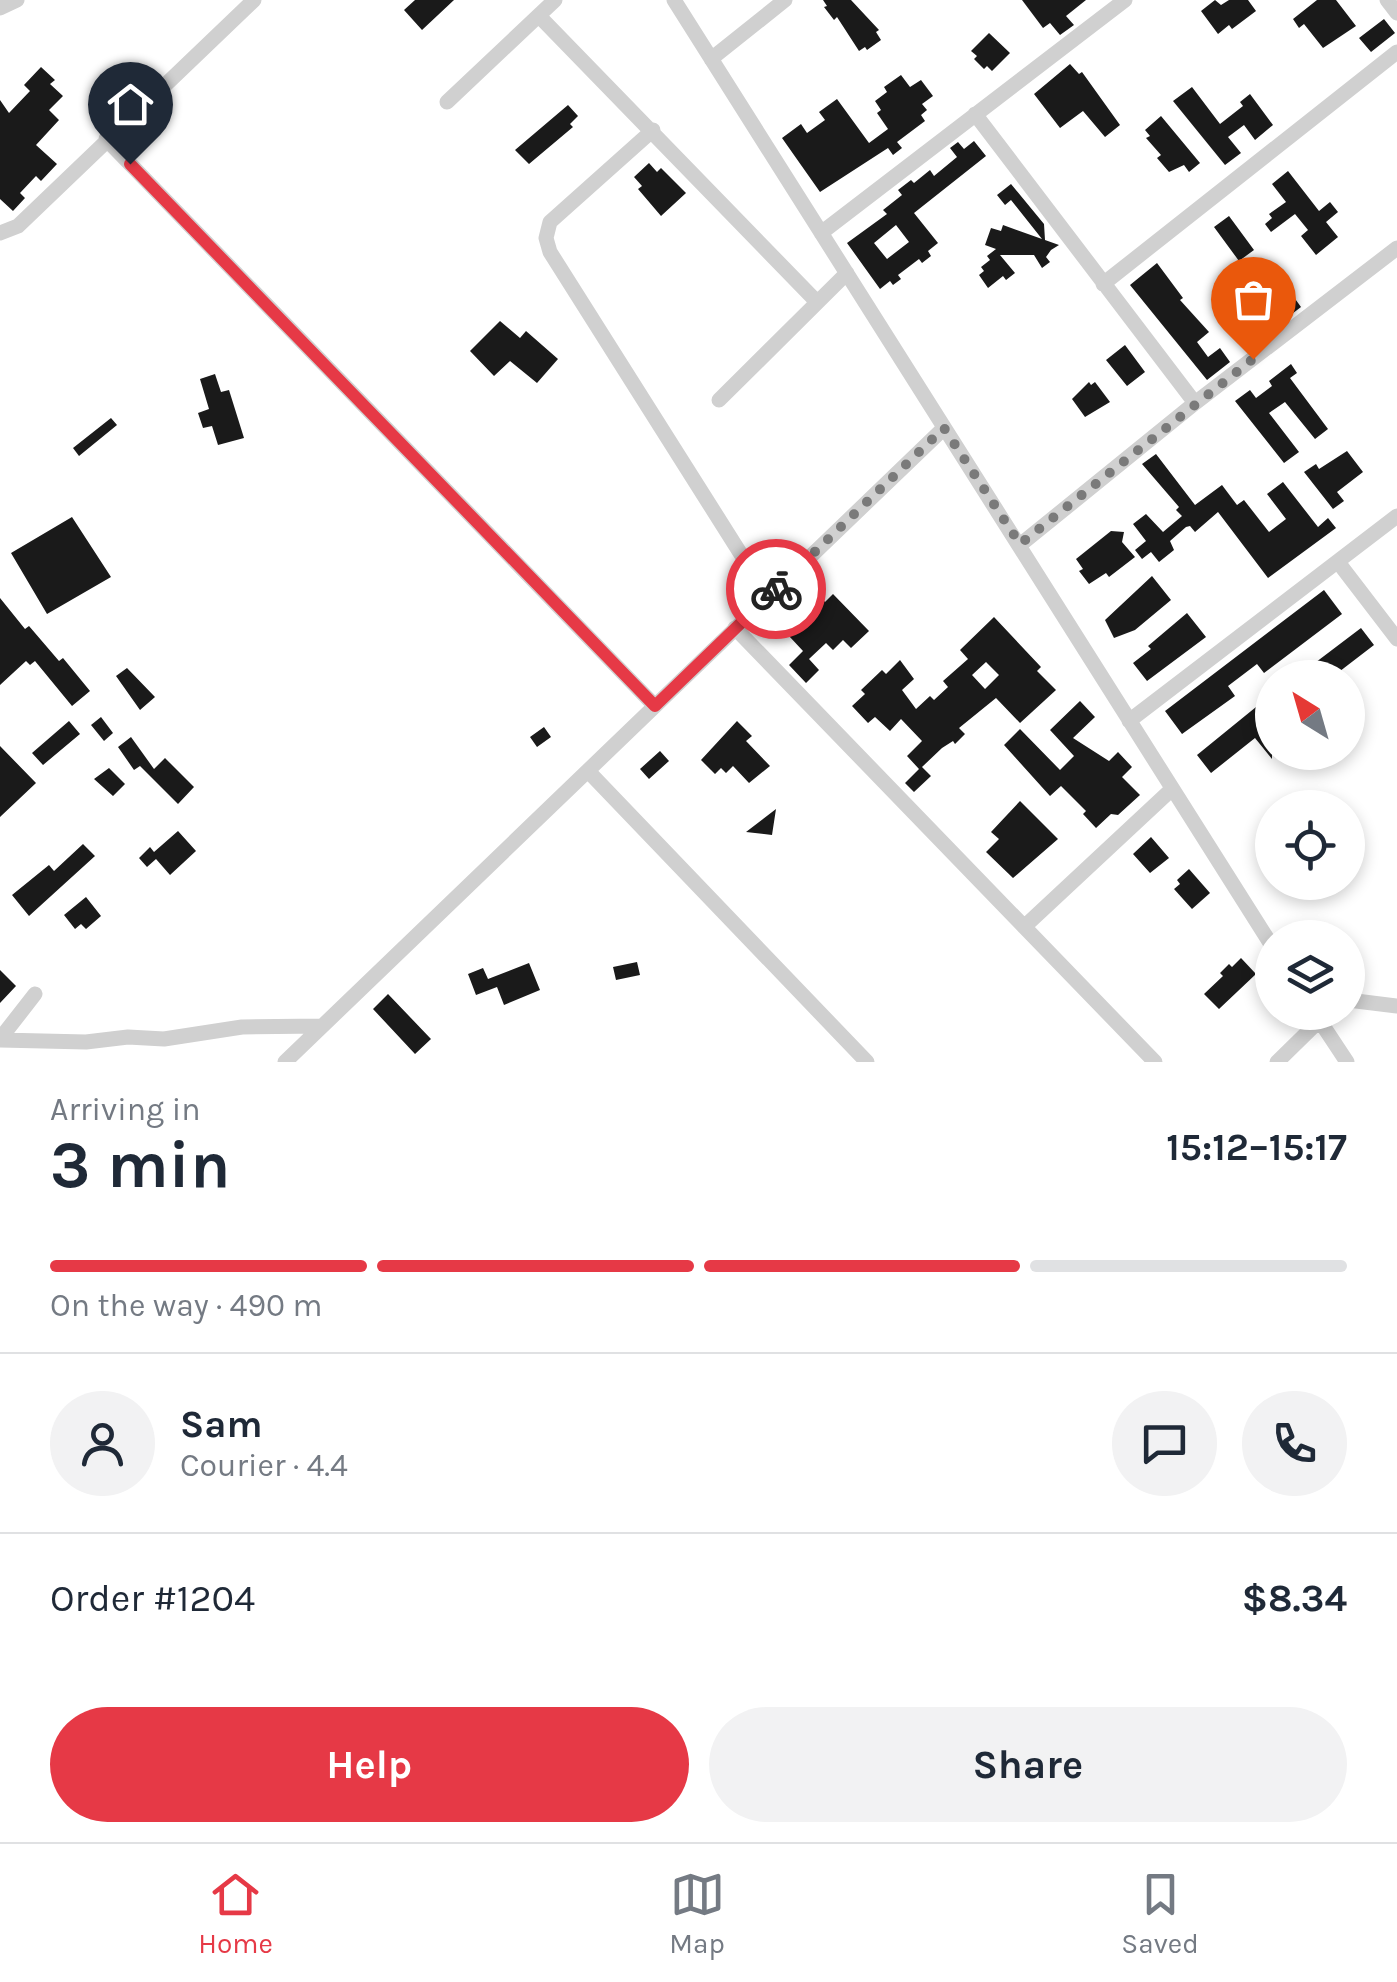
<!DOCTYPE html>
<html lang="en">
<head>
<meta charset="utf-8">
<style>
  :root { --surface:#fff; --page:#f2f2f3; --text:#1f2937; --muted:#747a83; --line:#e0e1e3; --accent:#e63946 }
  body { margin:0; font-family:Karla,sans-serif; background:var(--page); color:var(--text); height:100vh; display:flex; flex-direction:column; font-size:38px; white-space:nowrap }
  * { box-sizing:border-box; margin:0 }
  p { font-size:32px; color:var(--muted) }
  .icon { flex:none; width:55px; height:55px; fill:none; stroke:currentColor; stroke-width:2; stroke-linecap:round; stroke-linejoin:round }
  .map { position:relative; height:1062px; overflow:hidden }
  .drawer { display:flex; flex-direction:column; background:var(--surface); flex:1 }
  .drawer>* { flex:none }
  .needle { width:65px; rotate:323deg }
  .controls { position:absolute; left:1255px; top:660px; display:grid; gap:20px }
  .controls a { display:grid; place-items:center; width:110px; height:110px; border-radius:50%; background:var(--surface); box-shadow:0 5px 15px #0003; font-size:50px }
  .pin { position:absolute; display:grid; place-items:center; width:85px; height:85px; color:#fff; margin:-102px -42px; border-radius:50% 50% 50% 0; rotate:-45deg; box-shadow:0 0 10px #0007 }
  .pin .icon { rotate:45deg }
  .courier { position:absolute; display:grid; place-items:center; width:100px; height:100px; margin:-50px; border:8px solid #e63946; border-radius:50%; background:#fff; color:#222; box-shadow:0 2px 12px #0007 }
  .headline em { font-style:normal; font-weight:700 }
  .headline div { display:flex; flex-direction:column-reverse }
  .headline { display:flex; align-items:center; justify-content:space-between; height:170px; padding:0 50px }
  h1 { font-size:65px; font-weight:700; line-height:75px }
  .bar { display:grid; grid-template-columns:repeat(4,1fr); gap:15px 10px; align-content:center; height:120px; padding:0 50px }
  .bar i { height:12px; border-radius:8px; background:var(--line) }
  .bar .current { background:var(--accent) }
  .bar p { grid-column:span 4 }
  .line { display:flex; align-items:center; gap:25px; padding:0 50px; border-top:2px solid var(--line) }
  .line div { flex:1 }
  .round { display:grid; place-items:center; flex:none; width:105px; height:105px; border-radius:52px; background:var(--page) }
  .action { display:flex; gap:20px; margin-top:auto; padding:20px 50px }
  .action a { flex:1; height:115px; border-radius:60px; background:var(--accent); color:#fff; font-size:40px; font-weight:700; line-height:115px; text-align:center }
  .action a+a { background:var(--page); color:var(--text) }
  .menu { display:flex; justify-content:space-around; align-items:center; height:140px; border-top:2px solid var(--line); background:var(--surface); font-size:28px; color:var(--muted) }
  .menu a { display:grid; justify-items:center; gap:5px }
  .menu .current { color:var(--accent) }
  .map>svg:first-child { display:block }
  .building { fill:#1a1a1a; fill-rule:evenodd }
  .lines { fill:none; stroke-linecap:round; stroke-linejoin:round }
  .minor { stroke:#d0d0d0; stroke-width:15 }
  .done { stroke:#7a7a7a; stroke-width:10; stroke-dasharray:0 18 }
  .route { stroke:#e63946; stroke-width:12 }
</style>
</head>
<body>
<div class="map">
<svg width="1397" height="1062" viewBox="0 0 1397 1062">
  <rect width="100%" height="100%" fill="#fff"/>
  <!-- building -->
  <path class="building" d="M415,0h39l-32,30 -18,-20z
    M823,0h28l28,30 -3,2 5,8 -14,10 -2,-3 -6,4 -22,-34 -3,3 -10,-13 3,-1z
    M1022,0h64l-20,16 8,9 -14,10 -10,-12 -7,5z
    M1215,0l6,5 8,-5h19l8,11 -24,18 -3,-4 -11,9 -17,-23z
    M1317,0h19l20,26 -33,22 -19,-24 -5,4 -6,-9z
    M1384,19l11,14 -24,19 -12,-14z
    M989,33l21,20 -18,18 -5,-5 -3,3 -10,-10 3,-3 -6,-5z
    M1070,64l9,10 3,-2 38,53 -15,12 -22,-26 -23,17 -26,-34z
    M41,67l14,13 -5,4 13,12 -14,14 10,10 -23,25 21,19 -16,17 -5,-5 -16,17 5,5 -12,13 -13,-12v-99l9,13 21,-22 -6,-6z
    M901,75l9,12 11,-7 12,16 -11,8 5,6 -6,5 4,6 -28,21 5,6 -9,7 -5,-7 -68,44 -38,-54 19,-14 6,9 18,-13 -6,-8 18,-13 32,44 19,-14 -11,-16 4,-3 -6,-9 12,-9 -3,-5z
    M1192,87l28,37 23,-18 -3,-4 10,-8 23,31 -18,15 -11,-15 -16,12 13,16 -16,12 -52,-64z
    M568,105l10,11 -8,8 3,3 -44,37 -14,-14z
    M1161,116l39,47 -11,9 -5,-7 -15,7 -12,-14 4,-3 -15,-17 4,-2 -5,-6z
    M974,141l12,15 -72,57 24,30 -10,8 3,5 -9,7 -3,-4 -21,16 3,4 -8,6 -3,-4 -10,8 -33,-46 40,-29 -4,-4 19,-15 -4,-5 13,-10 3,3 16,-13 4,6 23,-19 -7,-9 8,-6 6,7zM896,225l13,17 -22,17 -13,-16z
    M649,163l8,9 4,-4 25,25 -25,23 -23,-27 4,-3 -8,-9z
    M1288,171l31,40 11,-9 8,10 -12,10 12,15 -22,18 -15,-19 7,-6 -13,-16 -24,18 -6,-8 7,-6 -3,-4 17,-12 -14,-18z
    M1011,184l33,40 1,16 14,5 -8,5 -5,7 4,5 -8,6 -8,-13h-34l15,18 -9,7 -3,-4 -15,12 -9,-13 5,-4 -3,-4 9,-7 -3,-4 9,-7 -11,-4 6,-17 10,3 2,-6 39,14 -31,-39 -6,5 -8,-10z
    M1229,216l25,34 -15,11 -25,-34z
    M1157,263l26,35 -3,2 29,32 -12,10 11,15 12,-9 10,14 -23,18 -77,-95z
    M1293,296l8,11 -17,13 -8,-11z
    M500,321l20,17 6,-7 32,28 -21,24 -27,-22 -16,15 -24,-25z
    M1125,345l20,27 -18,14 -21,-26z
    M1291,364l6,9 -7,5 38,51 -13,10 -30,-37 -16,11 30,39 -15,11 -49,-62 15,-11 6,8 16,-12 -3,-5z
    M215,374l6,18 8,-2 15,48 -26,7 -6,-19 -9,2 -5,-15 11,-4 -9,-30z
    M1089,382l2,3 4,-3 15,20 -25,15 -13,-18z
    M111,418l6,7 -38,31 -6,-8z
    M1347,451l16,21 -26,20 7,9 -11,8 -29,-37 12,-8 3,5z
    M1156,454l39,51 27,-20 15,20 7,-5 25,32 17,-13 -19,-25 16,-12 35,45 10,-9 8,10 -68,50 -50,-66 -23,20 -5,-6 -4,1 -16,14 4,9 -15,12 -8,-10 -9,7 -7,-9 11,-9 -13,-17 13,-10 17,18 19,-16 -6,-6 3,-3 -37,-43z
    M72,517l39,60 -64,37 -36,-61z
    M1111,531l13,1 -2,10 13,15 -26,20 -3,-4 -17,11 -10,-13 4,-2 -7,-10z
    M1152,576l19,24 -36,30 -21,8 -9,-18z
    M1324,590l18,24 -78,59 -7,-9 -29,22 7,10 -53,38 -17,-23z
    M833,594l36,37 -18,17 -8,-8 -10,10 -7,-7 -17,16 10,11 -13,13 -17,-18 14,-14 -14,-15 15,-14 -6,-7 21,-20 6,7z
    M0,598l25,31 4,-3 30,35 4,-3 27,33 -18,15 -37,-45 -5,4 -4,-4 -26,24z
    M1187,613l19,24 -59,44 -14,-18 18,-14 -3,-3z
    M994,617l47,50 -4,4 19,19 -36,33 -24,-25 -37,30 6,6 -10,10 -2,-3 -11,7 -20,19 9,9 -17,16 -9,-9 14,-14 -12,-13 15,-15 -21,-22 -11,12 -15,-14 -7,6 -16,-17 13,-12 -4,-4 21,-20 4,4 14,-14 14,19 -12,11 14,19 14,-13 4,4 14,-13 -5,-6 25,-22 -8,-9zM986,662l13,13 -14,14 -13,-14z
    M1361,628l13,17 -43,33h-36z
    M127,668l28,29 -15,13 -24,-34z
    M1272,694v28l-10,8 10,13v16l-17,-21 -44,35 -14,-18z
    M1080,701l15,16 -22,21 36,23 9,-9 14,15 -10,10 18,18 -22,20 -7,-1 -15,14 -13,-14 3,-3 -25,-25 -11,10 -46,-51 16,-16 40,41 14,-14 -24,-26z
    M101,717l12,16 -9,8 -13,-16z
    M69,721l11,13 -37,31 -11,-12z
    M737,721l15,15 -6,5 24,25 -21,17 -16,-17 -7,7 -5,-5 -6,6 -14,-14z
    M544,727l7,10 -14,10 -7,-10z
    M131,737l23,32 11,-11 29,29 -16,17 -38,-38 -6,4 -16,-23z
    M0,746l36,37 -36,34z
    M660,751l9,10 -20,18 -9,-10z
    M109,768l16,16 -12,12 -19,-17z
    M1020,801l38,38 -45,39 -27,-26 13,-13 -8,-7z
    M776,809l-4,26 -26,-3z
    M178,831l18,20 -26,24 -14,-16 -9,8 -8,-9 11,-11 4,5z
    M1151,837l18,21 -19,15 -17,-19z
    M83,844l12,12 -66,60 -17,-21 37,-30 5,6z
    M1189,869l21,24 -18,16 -18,-20 6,-5 -3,-4z
    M86,897l15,19 -15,13 -5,-5 -6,5 -11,-14z
    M1241,958l15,16 -37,35 -15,-15 19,-18 -3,-3 9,-9 3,3z
    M637,962l3,13 -24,5 -3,-13z
    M529,963l11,27 -36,15 -7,-18 -21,8 -8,-21 15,-6 5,11z
    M0,970l16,16 -16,17z
    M388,994l43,45 -16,15 -42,-45z"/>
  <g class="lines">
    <!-- minor -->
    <path class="minor" d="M674,0l598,946
      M1387,0l10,13
      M0,8l17,-8
      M540,17l276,284
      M711,59l74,-59
      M447,102l108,-102
      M975,114l220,289
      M653,130l-103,92 -4,16 4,14 218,345
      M106,139l549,567
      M0,233l18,-7 236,-226
      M821,233l304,-233
      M1103,284l294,-232
      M719,400l128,-127
      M1020,545l175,-142 202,-155
      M1338,562l59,77
      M735,628l420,434
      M1129,721l268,-205
      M588,771l279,291
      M1024,927l148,-138
      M1348,1000l49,6
      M1316,1015l31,47
      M0,1039l35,-45
      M0,1040l86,2 42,-5 36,2 78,-12 80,-1
      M285,1062l659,-634
      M1277,1062l43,-42"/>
  </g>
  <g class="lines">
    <!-- done -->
    <path class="done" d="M776,589l168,-161 76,116 233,-185"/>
    <!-- route -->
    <path class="route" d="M130,164l525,542 121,-117"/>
  </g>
</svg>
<div class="controls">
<a><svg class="needle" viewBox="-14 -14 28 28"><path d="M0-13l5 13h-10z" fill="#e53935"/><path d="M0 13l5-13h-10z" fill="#747a83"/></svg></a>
<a><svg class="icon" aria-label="locate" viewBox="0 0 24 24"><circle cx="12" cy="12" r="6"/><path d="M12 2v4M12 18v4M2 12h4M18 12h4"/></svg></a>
<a><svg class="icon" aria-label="layers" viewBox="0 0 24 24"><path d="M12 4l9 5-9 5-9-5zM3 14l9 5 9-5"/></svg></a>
</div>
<div class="pin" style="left:1253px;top:359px;background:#ea580c"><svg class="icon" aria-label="bag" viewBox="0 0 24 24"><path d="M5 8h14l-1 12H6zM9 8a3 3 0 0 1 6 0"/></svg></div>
<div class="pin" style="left:130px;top:164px;background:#1f2937"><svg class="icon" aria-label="home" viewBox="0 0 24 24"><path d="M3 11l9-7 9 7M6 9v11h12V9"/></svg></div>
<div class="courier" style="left:776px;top:589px"><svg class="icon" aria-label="bike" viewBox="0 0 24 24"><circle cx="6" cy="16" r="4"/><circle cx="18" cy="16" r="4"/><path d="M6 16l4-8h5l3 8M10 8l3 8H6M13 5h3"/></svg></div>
</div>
<section class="drawer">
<div class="headline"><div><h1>3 min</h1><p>Arriving in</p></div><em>15:12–15:17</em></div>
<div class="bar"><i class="current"></i><i class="current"></i><i class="current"></i><i></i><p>On the way · 490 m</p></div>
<div class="line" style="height:180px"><a class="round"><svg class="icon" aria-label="person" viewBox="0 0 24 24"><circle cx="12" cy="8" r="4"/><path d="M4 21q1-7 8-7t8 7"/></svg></a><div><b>Sam</b><p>Courier · 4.4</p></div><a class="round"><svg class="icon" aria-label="chat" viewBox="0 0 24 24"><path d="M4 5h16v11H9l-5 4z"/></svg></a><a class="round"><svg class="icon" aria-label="phone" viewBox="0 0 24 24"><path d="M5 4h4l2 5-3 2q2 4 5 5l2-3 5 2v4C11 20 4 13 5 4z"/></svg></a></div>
<div class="line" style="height:130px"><div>Order #1204</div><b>$8.34</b></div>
<div class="action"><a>Help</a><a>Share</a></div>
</section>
<nav class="menu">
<a class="current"><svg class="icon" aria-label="home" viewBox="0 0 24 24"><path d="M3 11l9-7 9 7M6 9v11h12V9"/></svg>Home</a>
<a><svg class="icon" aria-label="map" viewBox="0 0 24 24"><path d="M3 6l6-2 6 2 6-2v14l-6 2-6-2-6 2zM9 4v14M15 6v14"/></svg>Map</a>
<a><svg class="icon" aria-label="saved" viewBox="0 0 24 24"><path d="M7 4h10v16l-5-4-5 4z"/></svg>Saved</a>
</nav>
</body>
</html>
